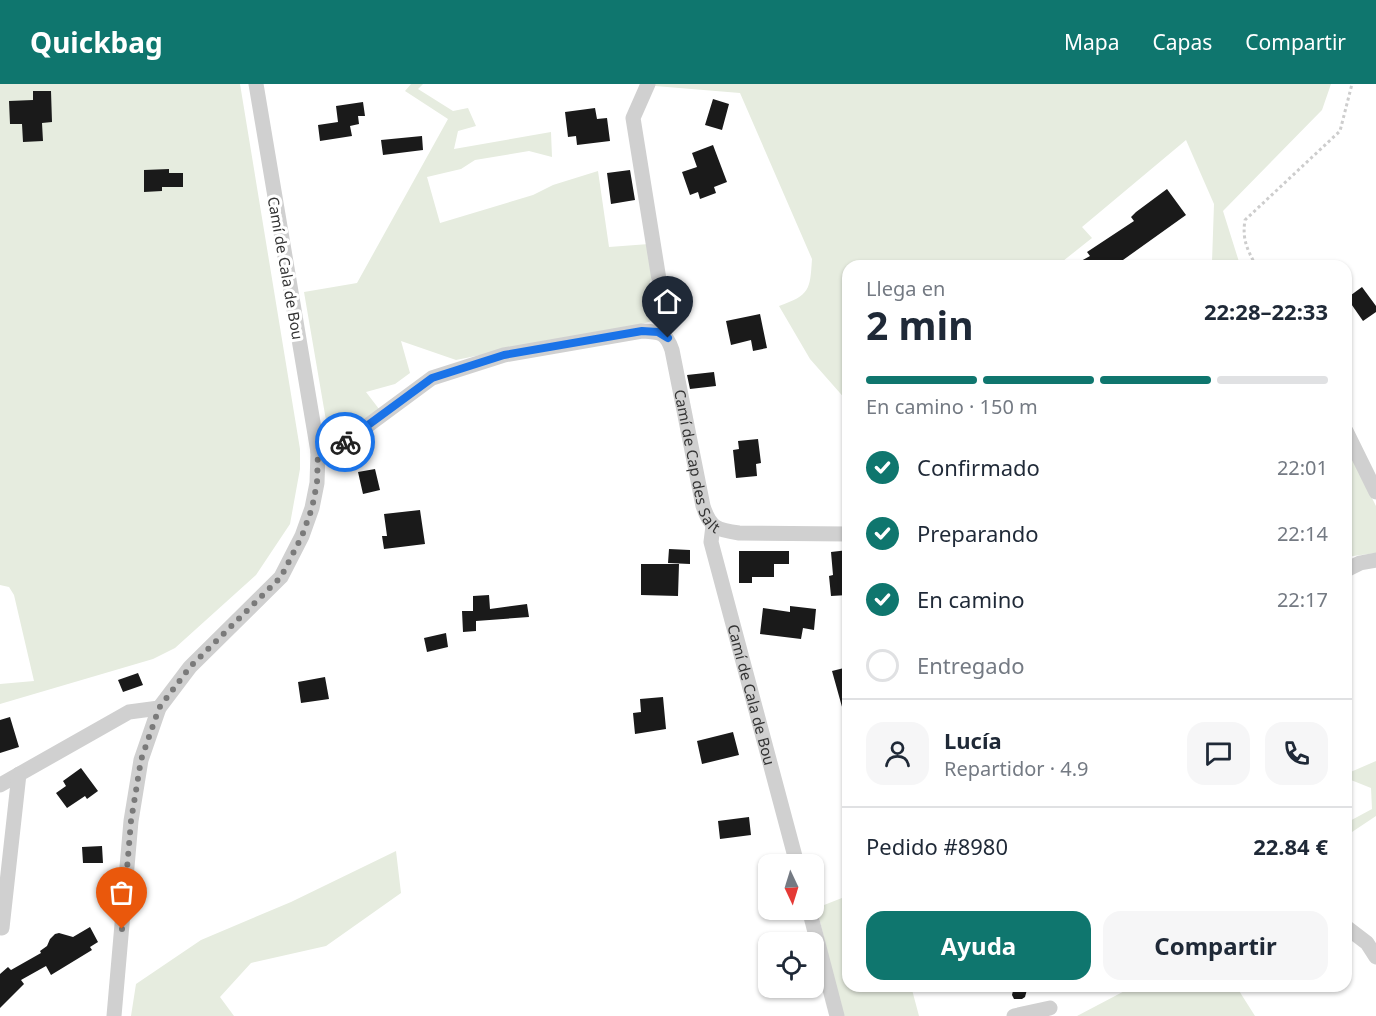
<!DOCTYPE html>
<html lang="es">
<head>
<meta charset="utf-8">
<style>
  :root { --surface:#fff; --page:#f6f6f7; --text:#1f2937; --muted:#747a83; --line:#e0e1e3; --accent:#0f766e }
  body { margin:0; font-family:"Noto Sans",sans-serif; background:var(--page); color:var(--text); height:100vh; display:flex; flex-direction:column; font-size:22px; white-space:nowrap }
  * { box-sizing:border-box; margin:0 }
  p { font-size:20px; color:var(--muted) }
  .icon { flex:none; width:33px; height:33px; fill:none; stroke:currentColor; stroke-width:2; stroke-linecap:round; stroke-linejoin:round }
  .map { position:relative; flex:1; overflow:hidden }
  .sheet { position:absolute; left:842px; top:176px; width:510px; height:732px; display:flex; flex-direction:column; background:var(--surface); border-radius:18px; box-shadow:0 2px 4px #0004 }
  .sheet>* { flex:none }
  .needle { width:39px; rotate:176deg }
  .buttons { position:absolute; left:758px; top:770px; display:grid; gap:12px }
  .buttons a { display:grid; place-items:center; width:66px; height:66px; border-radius:12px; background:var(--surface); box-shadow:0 2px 4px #0004; font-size:30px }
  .pin { position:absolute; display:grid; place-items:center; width:51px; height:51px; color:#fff; margin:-62px -26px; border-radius:50% 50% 50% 0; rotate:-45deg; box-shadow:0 0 6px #0007 }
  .pin .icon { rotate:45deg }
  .courier { position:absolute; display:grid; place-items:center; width:60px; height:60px; margin:-30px; border:4px solid #1a73e8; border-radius:50%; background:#fff; color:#222; box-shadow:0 2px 8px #0007 }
  .head em { font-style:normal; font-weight:700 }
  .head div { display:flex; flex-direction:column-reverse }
  .head { display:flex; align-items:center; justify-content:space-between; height:102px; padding:0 24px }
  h1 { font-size:39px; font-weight:700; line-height:45px }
  .bar { display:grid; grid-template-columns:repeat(4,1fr); gap:9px 6px; align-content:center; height:72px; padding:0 24px }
  .bar i { height:8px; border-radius:4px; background:var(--line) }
  .bar .current { background:var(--accent) }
  .bar p { grid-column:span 4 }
  .line { display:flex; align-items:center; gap:15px; padding:0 24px; border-top:2px solid var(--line) }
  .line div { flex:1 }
  .round { display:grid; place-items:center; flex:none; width:63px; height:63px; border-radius:18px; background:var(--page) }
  ol { padding:0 24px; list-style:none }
  li { display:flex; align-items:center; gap:18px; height:66px }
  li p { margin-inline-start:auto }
  li .icon { padding:6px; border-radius:50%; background:var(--accent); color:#fff; stroke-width:4 }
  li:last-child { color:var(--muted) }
  li i { width:33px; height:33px; border:3px solid var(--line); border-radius:50% }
  .button { display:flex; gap:12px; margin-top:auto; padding:12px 24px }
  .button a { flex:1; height:69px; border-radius:18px; background:var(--accent); color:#fff; font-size:24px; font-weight:700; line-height:69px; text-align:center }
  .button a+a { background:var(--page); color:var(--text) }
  header { display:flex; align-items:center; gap:36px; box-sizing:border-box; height:84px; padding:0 30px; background:var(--accent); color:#fff }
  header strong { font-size:28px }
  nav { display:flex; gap:33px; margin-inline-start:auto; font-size:21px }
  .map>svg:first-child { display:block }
  .green { fill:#e6ecdf }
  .building { fill:#1a1a1a }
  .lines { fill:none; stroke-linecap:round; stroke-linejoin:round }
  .path { stroke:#cdcdcd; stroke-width:3; stroke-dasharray:3 3; stroke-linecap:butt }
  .minor { stroke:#d0d0d0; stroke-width:15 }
  .done { stroke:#7a7a7a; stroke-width:6; stroke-dasharray:0 10.8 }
  .route { stroke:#1a73e8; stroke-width:8 }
  .labels { text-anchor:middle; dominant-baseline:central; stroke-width:6; stroke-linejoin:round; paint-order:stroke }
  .street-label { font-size:15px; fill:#333; stroke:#fff }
</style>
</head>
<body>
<header>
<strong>Quickbag</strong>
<nav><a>Mapa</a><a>Capas</a><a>Compartir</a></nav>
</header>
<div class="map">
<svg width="1376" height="932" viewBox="0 0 1376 932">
  <rect width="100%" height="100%" fill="#fff"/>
  <!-- green -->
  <path class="green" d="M0,0h240l60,365v20l-10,55 -34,51 -81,73 -22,11 -153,45v-20l34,-3 -20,-86 -5,-8 -9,-2z
    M411,0h12l-5,5 35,22 15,-3 8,18 -18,5 -4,18 97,-17 1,25 -23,-6 -54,9 -14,9 -34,8 13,46 93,-28 20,-10 45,-14 11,76 40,-3 5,29 -9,20 11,24 -7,5 -44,12 -105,17 -44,9 -55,-19 9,32 -15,11 -29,8 13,17 -28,21 -15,8 -8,-6 -24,-140 53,-9 91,-164 -43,-28z
    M655,0h676l-9,26 -99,101 17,54h-33l5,-3 2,-58 -28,-64 -104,87 10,11 -34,27 -210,1 -1,135 -37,-42 -31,-53c31,-11 31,-16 33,-47l-72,-166 -85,-7z
    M1346,363l30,59v47l-30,4z
    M1376,677v55l-30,20v-13l26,-14 -1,-21 -25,-10v-4z
    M396,767l5,42 -75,53 -75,17 -31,34 14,19h-103l5,-32 65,-44 90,-38z
    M847,812l1,90h63l8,30h-76l-26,-107 2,-2z
    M1134,902h102l19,30h-178z"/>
  <!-- building -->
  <path class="building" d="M33,7h18l1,31 -10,1 1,18 -20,1 -1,-18h-12l-1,-23 24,-1z
    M713,15l16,5 -7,26 -17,-5z
    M363,18l2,14h-7l1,8 -9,2 2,10 -32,5 -2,-16 20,-3 -2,-16z
    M595,24l2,11 10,-1 3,23 -33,4 -1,-9 -8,1 -3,-25z
    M422,52l1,14 -40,5 -2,-15z
    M713,61l14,37 -13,5 2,6 -16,6 -2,-7 -8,3 -8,-23 15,-5 -5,-14z
    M169,85v4h14v14h-21v4l-18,1v-22z
    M630,86l5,30 -24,4 -4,-31z
    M1167,105l19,26 -63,45 3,6h-54l18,-10 -3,-4 47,-31 -3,-4 5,-5z
    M1362,203l14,19v6l-13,9 -16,-23z
    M760,230l7,34 -14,3 -2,-11 -20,5 -5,-24z
    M714,288l2,14 -26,3 -3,-14z
    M758,355l3,24 -5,1 1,12 -21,2 -3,-28 6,-1 -1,-8z
    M375,385l5,21 -17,4 -5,-22z
    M420,426l5,34 -41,5 -2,-13h5l-3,-22z
    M669,465l21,1v14l-22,-1z
    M848,466v45l-17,1 -2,-20 4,-1 -2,-23z
    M739,467h50v13h-15v13h-22v6h-13z
    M641,480h38l-1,32 -37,-1z
    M489,511l1,14 37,-5 2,13 -53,4v10l-13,1 -1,-21h11v-15z
    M790,522l26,3 -2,21 -11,-2 -2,11 -41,-5 3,-26 27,4z
    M446,549l2,14 -21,5 -3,-14z
    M848,583v46l-4,1 -12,-43z
    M138,589l5,12 -20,7 -5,-12z
    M325,593l4,22 -28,4 -3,-21z
    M663,613l3,32 -31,5 -2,-21 8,-1 -1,-13z
    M10,633l9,30 -19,6v-33z
    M733,648l6,23 -37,9 -5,-23z
    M81,684l17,23 -11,8 -2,-3 -18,12 -11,-15 10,-7 -3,-5z
    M749,733l2,18 -31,4 -2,-18z
    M102,762l1,17h-20l-1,-16z
    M90,843l8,15 -8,5 2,3 -41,25 -5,-9 -25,14 3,4 -24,24v-34l8,-7 3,3 30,-17 -1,-2 7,-5 3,-7 5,-5 4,-1 14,4z
    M1014,902h14l-3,11 -3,2h-8l-2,-4z"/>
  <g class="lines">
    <!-- path -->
    <path class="path" d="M1256,182c-9,-17 -14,-27 -11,-46l95,-89 12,-47"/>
    <!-- minor -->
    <g class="minor">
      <path d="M648,0l-15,34 33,205 -8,9"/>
      <path d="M1346,347l30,61"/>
      <path id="s1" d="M318,368l22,-6 92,-68 72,-23 138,-24c18,1 24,1 30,19l31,156c7,22 14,24 36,27l109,1"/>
      <path id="s2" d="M713,442l-2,16 86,322"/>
      <path d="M1346,486l14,-7 16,-3"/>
      <path d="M0,701l129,-73 30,-4"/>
      <path d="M809,825l28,107"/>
      <path d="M1346,843l21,16 9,14"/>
      <path d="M2,844l17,-154"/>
      <path d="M114,932l17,-195 10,-61 18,-52 31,-41 91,-90 21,-41 10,-28 5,-25 1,-31 -62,-368"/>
      <path d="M1014,932l36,-8"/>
    </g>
  </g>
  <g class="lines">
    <!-- done -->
    <path class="done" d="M122,845l9,-108 10,-61 18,-52 31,-41 91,-90 21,-41 10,-28 5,-25 1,-31 27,-10"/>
    <!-- route -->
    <path class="route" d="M345,358l87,-64 72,-23 138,-24 16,1 10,6"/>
  </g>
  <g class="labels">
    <!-- street labels -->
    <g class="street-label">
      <text transform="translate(286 184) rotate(80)">Camí de Cala de Bou</text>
      <text stroke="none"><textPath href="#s1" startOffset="506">Camí de Cap des Salt</textPath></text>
      <text stroke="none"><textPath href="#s2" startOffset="174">Camí de Cala de Bou</textPath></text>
    </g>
  </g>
</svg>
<div class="buttons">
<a><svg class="needle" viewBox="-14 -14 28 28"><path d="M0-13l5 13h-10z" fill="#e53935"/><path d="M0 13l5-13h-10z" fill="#747a83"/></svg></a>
<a><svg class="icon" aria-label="locate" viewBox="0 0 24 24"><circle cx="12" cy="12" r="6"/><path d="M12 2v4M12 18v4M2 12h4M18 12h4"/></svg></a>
</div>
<div class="pin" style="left:122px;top:845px;background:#ea580c"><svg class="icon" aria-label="bag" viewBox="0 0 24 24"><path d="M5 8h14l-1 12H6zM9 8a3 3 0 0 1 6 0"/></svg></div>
<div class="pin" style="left:668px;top:254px;background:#1f2937"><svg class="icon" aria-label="home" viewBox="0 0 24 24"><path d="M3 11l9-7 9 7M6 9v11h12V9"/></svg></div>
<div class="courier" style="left:345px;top:358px"><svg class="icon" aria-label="bike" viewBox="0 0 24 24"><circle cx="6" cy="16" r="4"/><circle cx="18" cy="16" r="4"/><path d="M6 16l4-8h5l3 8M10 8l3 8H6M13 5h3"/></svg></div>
<section class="sheet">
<div class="head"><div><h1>2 min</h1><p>Llega en</p></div><em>22:28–22:33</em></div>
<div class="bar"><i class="current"></i><i class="current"></i><i class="current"></i><i></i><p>En camino · 150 m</p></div>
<ol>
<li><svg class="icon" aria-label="check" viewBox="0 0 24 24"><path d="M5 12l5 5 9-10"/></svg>Confirmado<p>22:01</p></li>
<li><svg class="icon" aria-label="check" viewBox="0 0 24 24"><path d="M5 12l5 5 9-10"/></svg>Preparando<p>22:14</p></li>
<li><svg class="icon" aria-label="check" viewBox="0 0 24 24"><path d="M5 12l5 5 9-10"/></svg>En camino<p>22:17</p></li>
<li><i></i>Entregado</li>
</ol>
<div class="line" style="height:108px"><a class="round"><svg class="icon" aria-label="person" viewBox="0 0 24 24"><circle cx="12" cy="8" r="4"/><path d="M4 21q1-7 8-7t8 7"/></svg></a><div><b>Lucía</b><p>Repartidor · 4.9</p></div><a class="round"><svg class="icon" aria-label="chat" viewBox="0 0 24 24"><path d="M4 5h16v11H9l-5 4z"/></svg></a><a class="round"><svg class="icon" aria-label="phone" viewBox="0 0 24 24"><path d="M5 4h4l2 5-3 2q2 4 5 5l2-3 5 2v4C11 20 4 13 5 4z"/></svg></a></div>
<div class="line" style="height:78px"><div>Pedido #8980</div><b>22.84 €</b></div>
<div class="button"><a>Ayuda</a><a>Compartir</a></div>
</section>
</div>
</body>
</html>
